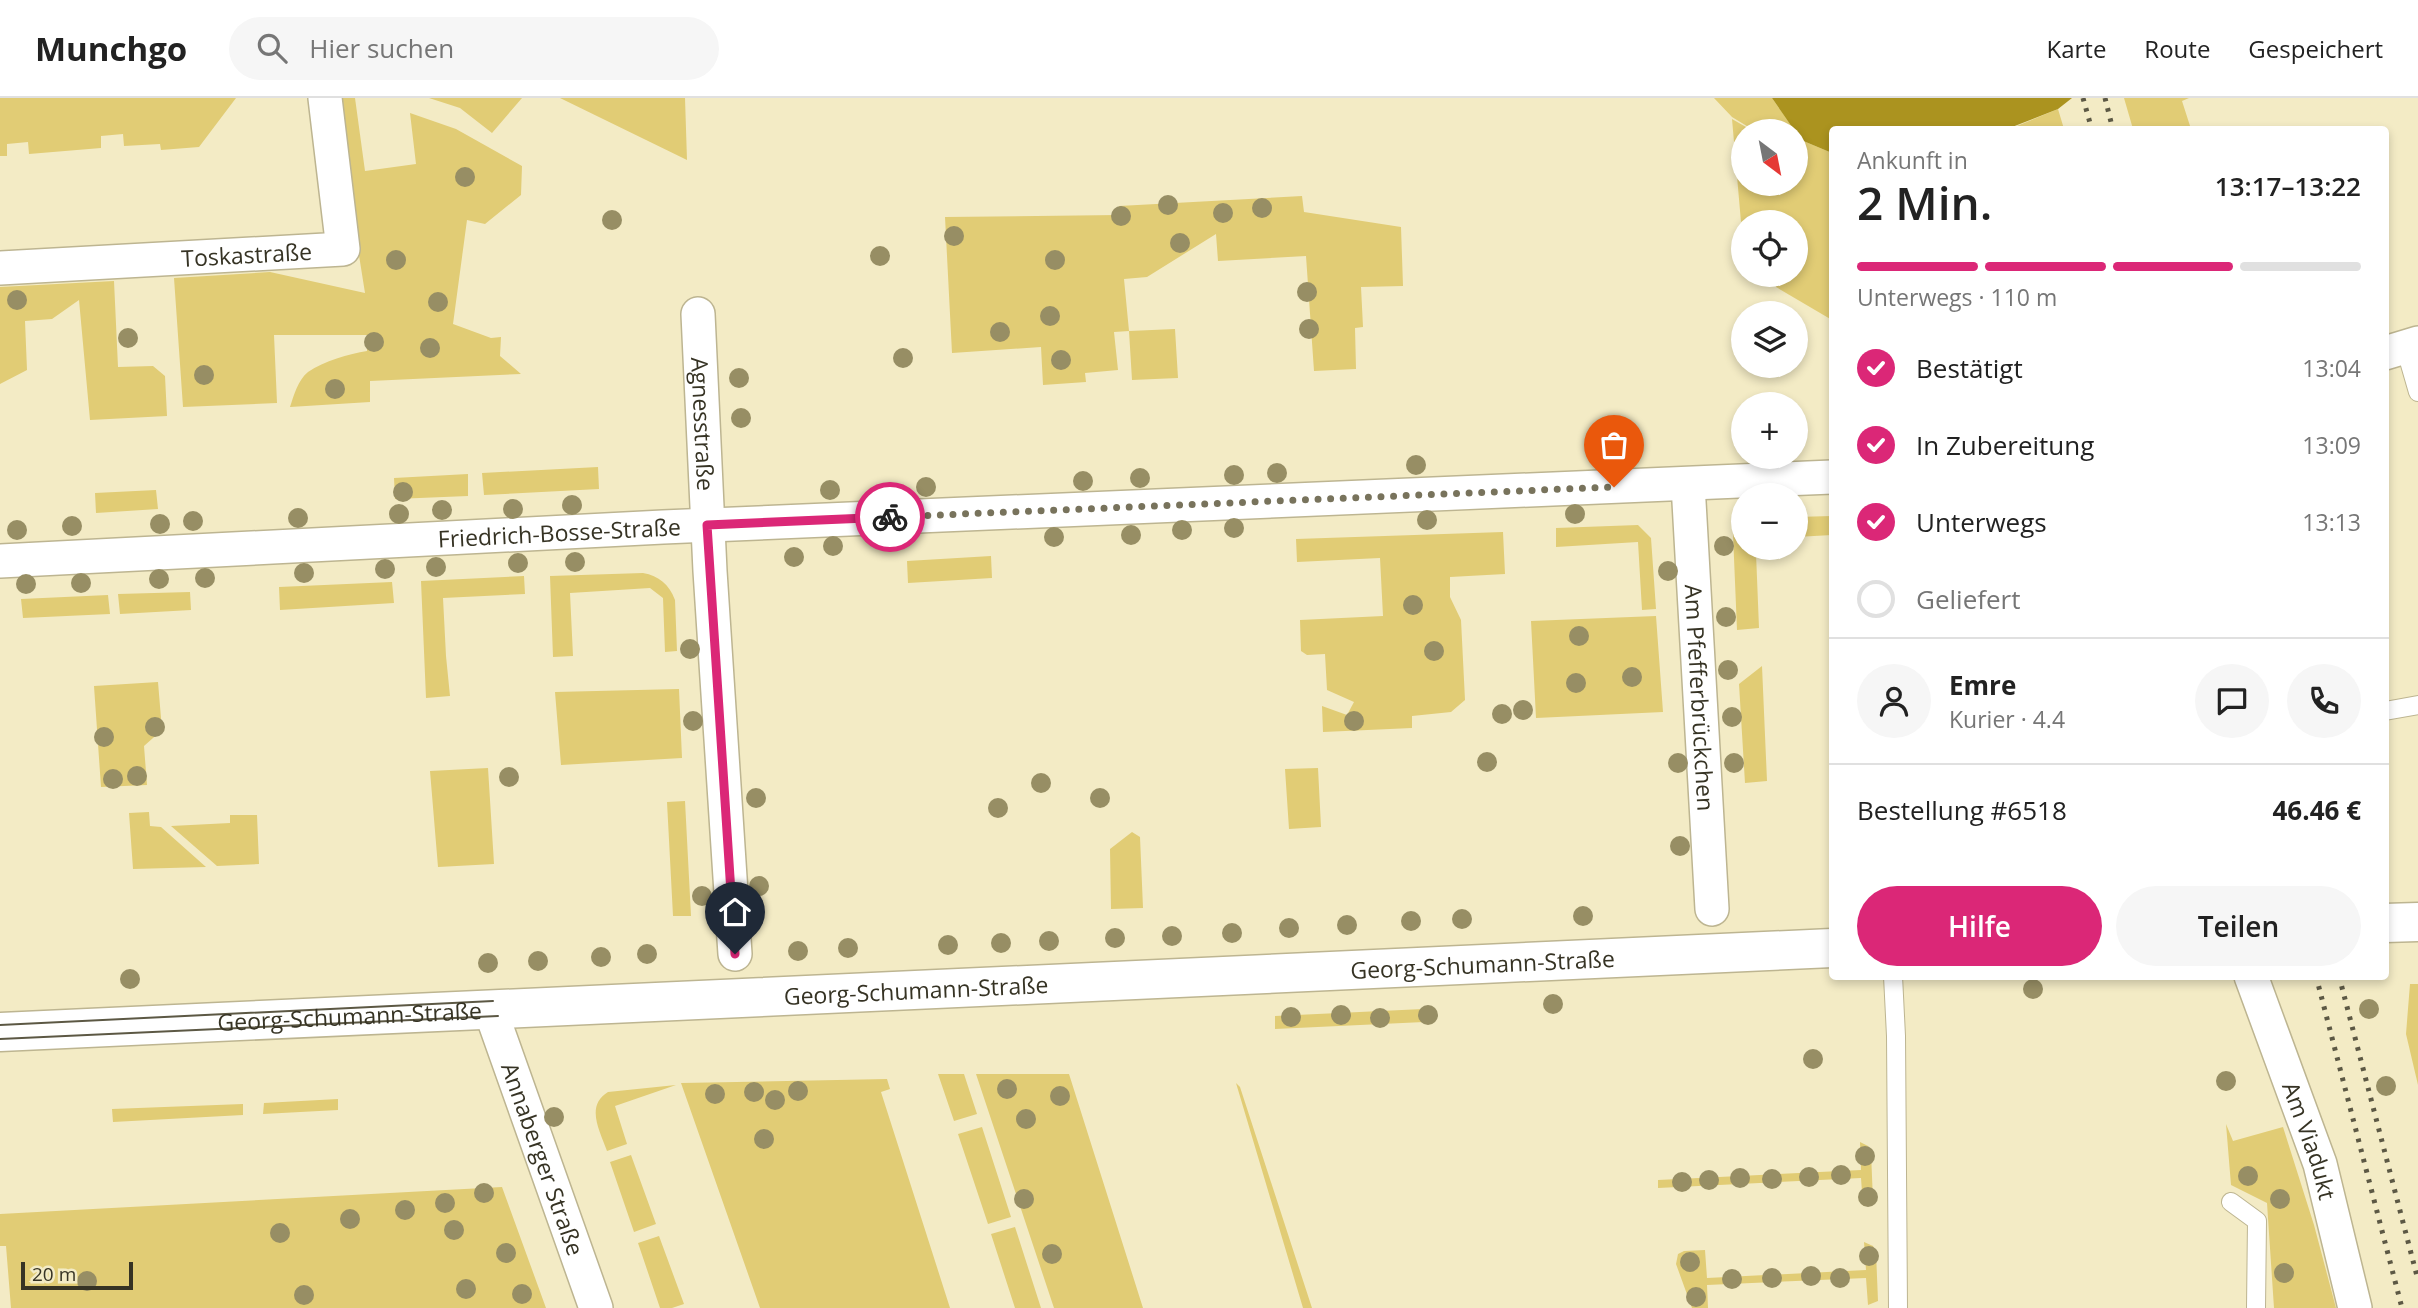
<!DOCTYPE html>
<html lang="de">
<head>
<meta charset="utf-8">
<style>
  :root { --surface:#fff; --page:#f6f6f6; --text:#222; --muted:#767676; --line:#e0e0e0; --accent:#db2777 }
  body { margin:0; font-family:"Open Sans",sans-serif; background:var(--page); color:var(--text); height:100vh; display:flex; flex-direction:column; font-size:26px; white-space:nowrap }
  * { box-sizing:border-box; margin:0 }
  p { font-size:23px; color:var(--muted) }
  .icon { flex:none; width:38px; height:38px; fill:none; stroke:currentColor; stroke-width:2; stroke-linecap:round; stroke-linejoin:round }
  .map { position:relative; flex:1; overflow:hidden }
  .panel { position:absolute; left:1829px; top:28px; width:560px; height:854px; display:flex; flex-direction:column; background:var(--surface); border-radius:7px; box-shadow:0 4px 10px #0003 }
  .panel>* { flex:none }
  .needle { width:46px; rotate:148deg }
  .tools { position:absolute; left:1731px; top:21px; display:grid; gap:14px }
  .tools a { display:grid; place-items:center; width:77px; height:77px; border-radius:50%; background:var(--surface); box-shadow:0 4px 10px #0003; font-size:35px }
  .scale { position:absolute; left:21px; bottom:18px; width:112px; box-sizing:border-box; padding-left:7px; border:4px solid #363324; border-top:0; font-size:19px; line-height:24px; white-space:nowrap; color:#363324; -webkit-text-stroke:5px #f3ebc5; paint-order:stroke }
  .pin { position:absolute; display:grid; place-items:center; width:60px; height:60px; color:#fff; margin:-72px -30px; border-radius:50% 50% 50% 0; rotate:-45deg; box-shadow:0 0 7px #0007 }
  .pin .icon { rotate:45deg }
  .courier { position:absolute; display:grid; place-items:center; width:70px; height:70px; margin:-35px; border:5px solid #db2777; border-radius:50%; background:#fff; color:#222; box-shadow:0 2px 9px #0007 }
  .headline em { font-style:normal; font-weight:600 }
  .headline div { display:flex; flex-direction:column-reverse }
  .headline { display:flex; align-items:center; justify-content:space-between; height:119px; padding:0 28px }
  h1 { font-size:46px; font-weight:600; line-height:52px }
  .bar { display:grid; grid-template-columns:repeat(4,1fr); gap:10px 7px; align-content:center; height:84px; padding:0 28px }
  .bar i { height:9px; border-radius:5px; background:var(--line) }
  .bar .on { background:var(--accent) }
  .bar p { grid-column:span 4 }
  .line { display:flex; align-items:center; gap:18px; padding:0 28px; border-top:2px solid var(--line) }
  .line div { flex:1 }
  .round { display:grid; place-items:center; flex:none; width:74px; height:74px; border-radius:37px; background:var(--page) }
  ol { padding:0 28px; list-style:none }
  li { display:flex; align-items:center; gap:21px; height:77px }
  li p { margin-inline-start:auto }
  li .icon { padding:7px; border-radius:50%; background:var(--accent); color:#fff; stroke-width:4 }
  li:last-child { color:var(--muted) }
  li i { width:38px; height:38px; border:4px solid var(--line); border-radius:50% }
  .primary-button { display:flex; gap:14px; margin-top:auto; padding:14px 28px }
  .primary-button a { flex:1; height:80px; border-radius:42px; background:var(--accent); color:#fff; font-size:28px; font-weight:600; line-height:80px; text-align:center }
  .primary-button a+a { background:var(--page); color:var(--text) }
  header { display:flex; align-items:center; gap:42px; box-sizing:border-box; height:98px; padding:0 35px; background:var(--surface); border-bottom:2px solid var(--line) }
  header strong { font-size:33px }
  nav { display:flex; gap:38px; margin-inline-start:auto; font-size:24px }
  .search { width:490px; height:63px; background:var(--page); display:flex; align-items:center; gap:18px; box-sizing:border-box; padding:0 24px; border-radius:38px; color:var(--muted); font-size:26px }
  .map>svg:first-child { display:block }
  .green { fill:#e1cc75 }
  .water { fill:#ab931f }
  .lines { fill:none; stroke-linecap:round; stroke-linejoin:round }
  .lane-casing { stroke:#bdb591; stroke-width:20 }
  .street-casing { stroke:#bdb591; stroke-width:36 }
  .secondary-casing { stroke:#bdb591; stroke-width:41 }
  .lane { stroke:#fff; stroke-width:18 }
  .street { stroke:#fff; stroke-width:33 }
  .secondary { stroke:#fff; stroke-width:38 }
  .tram { stroke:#5c5844; stroke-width:2 }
  .rail { stroke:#5c5844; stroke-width:5; stroke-dasharray:3.5 7; stroke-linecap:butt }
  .tree { fill:#978e64 }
  .done { stroke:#78735c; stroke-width:7; stroke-dasharray:0 12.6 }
  .route { stroke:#db2777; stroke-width:9 }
  .labels { text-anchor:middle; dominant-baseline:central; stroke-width:7; stroke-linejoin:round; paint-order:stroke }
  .street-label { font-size:23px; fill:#363324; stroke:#f3ebc5 }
</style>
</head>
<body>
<header>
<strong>Munchgo</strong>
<div class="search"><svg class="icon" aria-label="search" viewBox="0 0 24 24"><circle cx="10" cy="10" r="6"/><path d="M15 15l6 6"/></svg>Hier suchen</div>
<nav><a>Karte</a><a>Route</a><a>Gespeichert</a></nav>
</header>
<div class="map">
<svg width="2418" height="1210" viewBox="0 0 2418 1210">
  <rect width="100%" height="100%" fill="#f3ebc5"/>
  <!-- green -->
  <path class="green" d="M0,0h236l-37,49 -38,3 -1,-6 -36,2 -1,-12 -22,2v12l-72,6 -1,-12 -21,2v12h-7z
    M334,0h21l10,73 51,-7 -6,-51 46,16 66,37 -1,29 -36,29 -18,-4 -14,104 38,14 10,-1 -1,19 21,18 -151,7v21l-80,5c4,-12 8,-27 18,-35 16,-11 41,-18 59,-21v-16h-93l3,68 -94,4 -9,-129 96,-6 95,21z
    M429,0h93l-30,35 -32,-25z
    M560,0h125l2,62z
    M1714,0h58l23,33h-40l-23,-14z
    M2124,0h65l-7,3 9,28h-58z
    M2058,11l6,20 -57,1z
    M1732,21l21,12h-10v53h53v-52l5,8 31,13v167l-56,-33 -1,-12h21v-53h-24l-1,-2 -30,2z
    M1302,98l2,16 97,15 2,59 -42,1 2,40 -8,1 1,41 -42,2 -8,-115 -88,5 -2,-27 -69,43 -23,2 5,52 46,-2 3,49 -46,2 -3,-49 -15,1 4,38 -33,3 1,9 -43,3 -2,-38 -89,6 -7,-136 173,-2 1,-9z
    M114,183l4,86 35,-1 12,10 2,40 -77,4 -11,-120 -27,19 -27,2 2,49 -27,14v-97z
    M598,369l1,22 -115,6 -2,-22z
    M468,376v22l-73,3 -1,-21z
    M156,392l2,19 -62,4 -1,-20z
    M1832,418v19l-36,2v-20z
    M1743,426v24h18l-5,5 3,75 -22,2 -4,-96z
    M1638,427l13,13 5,71 -14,1 -4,-68 -82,5v-19z
    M1503,434l2,42 -55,3v20l11,23 4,80 -14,12 -39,4v12l-89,4 -1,-26 25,9 7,-13 -27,-12 -2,-36 -18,1 -6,-4 -1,-31 83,-4 -3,-58 -83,4 -1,-23z
    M991,458l1,22 -84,5 -1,-22z
    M643,475c16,3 26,11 32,27l2,51 -12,1 -2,-54 -13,-10 -80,5 3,63 -20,1 -3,-81z
    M524,478l1,18 -82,4 3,58 4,40 -24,2 -5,-117z
    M392,484l2,21 -114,7 -1,-23z
    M190,494l1,18 -71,4 -2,-20z
    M108,497l2,19 -87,4 -2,-19z
    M1656,518l7,96 -127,6 -5,-97z
    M1762,568l5,115 -22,2 -6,-99z
    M158,584l4,48 -18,16 3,39 -46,2 -7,-101z
    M679,591l3,69 -121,7 -6,-73z
    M488,670l6,96 -56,3 -8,-96z
    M1318,670l3,59 -32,2 -4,-60z
    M685,703l6,115h-18l-6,-114z
    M149,714l1,14 11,1 45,40 -73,2 -4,-56z
    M230,717h27l2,49 -42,2 -46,-40 59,-3z
    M1132,734l8,5 3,71 -32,1 -1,-60z
    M2410,886h8v101l-12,-51z
    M1423,911l1,13 -149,7v-13z
    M938,976h26l13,40 -23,7z
    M976,976h93l74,234h-89z
    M887,981l3,10 -9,3 69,216h-190l-79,-225z
    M1236,985l4,4 72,221h-9z
    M676,987l-61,21 12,38 -20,7c-7,-20 -22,-45 1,-59z
    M338,1001v11l-75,4 1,-11z
    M243,1006v11l-130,7 -1,-13z
    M2226,1026l7,17 50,-14 31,98 22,83h-62l-7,-105 -36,-18z
    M982,1029l29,90 -23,7 -30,-90z
    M1860,1044l8,4 3,6 2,49 -10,5 -2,-28 -203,10v-8l203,-10z
    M631,1057l25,69 -22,8 -24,-70z
    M502,1089l44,121h-535l-5,-62h-6v-32z
    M1015,1129l26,81h-26l-24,-74z
    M659,1138l25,68 -12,4h-12l-22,-65z
    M1864,1144l9,4 3,6 2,49 -10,4 -2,-27 -159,7 1,23h-16l-16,-44 2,-10 6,-3 21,-1 2,28 159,-8z"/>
  <!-- water -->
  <path class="water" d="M1772,0h300l-14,11 -51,20 -175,1v23l-31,-13z"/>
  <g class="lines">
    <!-- lane casing -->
    <g class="lane-casing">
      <path id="lane" d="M2405,249l13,45
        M2385,613l33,-6
        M1893,878l3,60 2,272
        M2231,1104l26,19 -1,87"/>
    </g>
    <!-- street casing -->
    <g class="street-casing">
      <g id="street">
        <path id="s1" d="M0,170l343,-19 -18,-151"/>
        <path id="s2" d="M698,216l12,257 25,383"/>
        <path d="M2385,255l33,-10"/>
        <path id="s3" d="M1688,386l24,425"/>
        <path id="s4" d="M0,463l663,-34 1169,-50"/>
        <path id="s5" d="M2251,878l69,188 35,144"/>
        <path id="s6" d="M490,911l106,299"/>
      </g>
    </g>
    <!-- secondary casing -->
    <g class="secondary-casing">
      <g id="secondary">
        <path d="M2385,825l33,-1"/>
        <path id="s7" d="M0,934l1832,-84"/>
      </g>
    </g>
    <!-- lane -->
    <use href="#lane" class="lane"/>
    <!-- street -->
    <use href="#street" class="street"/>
    <!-- secondary -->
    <use href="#secondary" class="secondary"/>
    <!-- tram -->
    <path class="tram" d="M0,927l493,-24
      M0,941l498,-23"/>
    <!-- rail -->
    <path class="rail" d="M2083,0l9,32
      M2105,0l8,32
      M2316,878l86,332
      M2339,878l79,304"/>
  </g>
  <!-- trees -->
  <g class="tree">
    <circle cx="465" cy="79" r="10"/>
    <circle cx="1168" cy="107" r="10"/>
    <circle cx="1262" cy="110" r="10"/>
    <circle cx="1223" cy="115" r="10"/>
    <circle cx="1121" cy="118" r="10"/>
    <circle cx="612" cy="122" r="10"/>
    <circle cx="954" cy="138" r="10"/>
    <circle cx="1180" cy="145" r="10"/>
    <circle cx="880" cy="158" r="10"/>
    <circle cx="396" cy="162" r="10"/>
    <circle cx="1055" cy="162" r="10"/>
    <circle cx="1307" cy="194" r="10"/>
    <circle cx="17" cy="202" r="10"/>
    <circle cx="438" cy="204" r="10"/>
    <circle cx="1050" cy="218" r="10"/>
    <circle cx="1309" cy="231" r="10"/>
    <circle cx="1000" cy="234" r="10"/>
    <circle cx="128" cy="240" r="10"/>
    <circle cx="374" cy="244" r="10"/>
    <circle cx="430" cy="250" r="10"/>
    <circle cx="903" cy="260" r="10"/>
    <circle cx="1061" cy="262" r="10"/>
    <circle cx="204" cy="277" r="10"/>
    <circle cx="739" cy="280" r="10"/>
    <circle cx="335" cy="291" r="10"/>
    <circle cx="741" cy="320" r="10"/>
    <circle cx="1416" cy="367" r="10"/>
    <circle cx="1277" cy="375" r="10"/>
    <circle cx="1234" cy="377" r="10"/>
    <circle cx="1140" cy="380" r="10"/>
    <circle cx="1083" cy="383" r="10"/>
    <circle cx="926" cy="389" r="10"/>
    <circle cx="830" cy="392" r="10"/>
    <circle cx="403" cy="394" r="10"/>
    <circle cx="572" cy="407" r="10"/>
    <circle cx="513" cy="411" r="10"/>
    <circle cx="442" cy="412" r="10"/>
    <circle cx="399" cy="416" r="10"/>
    <circle cx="1575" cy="416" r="10"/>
    <circle cx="298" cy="420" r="10"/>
    <circle cx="1427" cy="422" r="10"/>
    <circle cx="193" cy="423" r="10"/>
    <circle cx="160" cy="426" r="10"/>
    <circle cx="72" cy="428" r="10"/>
    <circle cx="1234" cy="430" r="10"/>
    <circle cx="17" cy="432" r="10"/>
    <circle cx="1182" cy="432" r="10"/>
    <circle cx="1131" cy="437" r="10"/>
    <circle cx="1054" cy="439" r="10"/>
    <circle cx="833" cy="448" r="10"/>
    <circle cx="1724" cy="448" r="10"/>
    <circle cx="794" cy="459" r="10"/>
    <circle cx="575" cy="464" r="10"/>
    <circle cx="518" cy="465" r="10"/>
    <circle cx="436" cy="469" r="10"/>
    <circle cx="385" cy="471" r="10"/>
    <circle cx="1668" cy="473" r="10"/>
    <circle cx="304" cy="475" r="10"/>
    <circle cx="205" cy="480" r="10"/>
    <circle cx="159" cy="481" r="10"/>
    <circle cx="81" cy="485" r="10"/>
    <circle cx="26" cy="486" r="10"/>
    <circle cx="1413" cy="507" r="10"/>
    <circle cx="1726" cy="519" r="10"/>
    <circle cx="1579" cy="538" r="10"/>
    <circle cx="690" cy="551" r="10"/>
    <circle cx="1434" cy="553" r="10"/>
    <circle cx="1728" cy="572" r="10"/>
    <circle cx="1632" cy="579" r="10"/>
    <circle cx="1576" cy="585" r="10"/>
    <circle cx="1523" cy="612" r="10"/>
    <circle cx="1502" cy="616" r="10"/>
    <circle cx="1732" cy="619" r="10"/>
    <circle cx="693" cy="623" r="10"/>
    <circle cx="1354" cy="623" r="10"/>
    <circle cx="155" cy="629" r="10"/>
    <circle cx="104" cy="639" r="10"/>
    <circle cx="1487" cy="664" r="10"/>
    <circle cx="1678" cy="665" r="10"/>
    <circle cx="1734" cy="665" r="10"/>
    <circle cx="137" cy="678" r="10"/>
    <circle cx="509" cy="679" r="10"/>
    <circle cx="113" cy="681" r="10"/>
    <circle cx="1041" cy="685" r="10"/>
    <circle cx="756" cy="700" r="10"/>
    <circle cx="1100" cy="700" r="10"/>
    <circle cx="998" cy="710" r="10"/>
    <circle cx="1680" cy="748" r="10"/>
    <circle cx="759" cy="788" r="10"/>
    <circle cx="702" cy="798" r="10"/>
    <circle cx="1583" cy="818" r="10"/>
    <circle cx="1462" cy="821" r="10"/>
    <circle cx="1411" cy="823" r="10"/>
    <circle cx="1347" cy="827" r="10"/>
    <circle cx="1289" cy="830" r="10"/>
    <circle cx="1232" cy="835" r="10"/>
    <circle cx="1172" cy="838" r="10"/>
    <circle cx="1115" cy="840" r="10"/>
    <circle cx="1049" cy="843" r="10"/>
    <circle cx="1001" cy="845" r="10"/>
    <circle cx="948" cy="847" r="10"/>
    <circle cx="848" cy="850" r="10"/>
    <circle cx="798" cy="853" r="10"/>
    <circle cx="647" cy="856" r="10"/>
    <circle cx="601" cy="859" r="10"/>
    <circle cx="538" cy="863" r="10"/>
    <circle cx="488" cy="865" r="10"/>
    <circle cx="130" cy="881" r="10"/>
    <circle cx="2033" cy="891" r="10"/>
    <circle cx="1553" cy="906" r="10"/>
    <circle cx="2369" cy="911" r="10"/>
    <circle cx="1341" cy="917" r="10"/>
    <circle cx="1428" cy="917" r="10"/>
    <circle cx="1291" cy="919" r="10"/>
    <circle cx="1380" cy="920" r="10"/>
    <circle cx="1813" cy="961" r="10"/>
    <circle cx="2226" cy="983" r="10"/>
    <circle cx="2386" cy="988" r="10"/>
    <circle cx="1007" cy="991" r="10"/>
    <circle cx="798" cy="993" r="10"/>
    <circle cx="754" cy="994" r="10"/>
    <circle cx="715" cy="996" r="10"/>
    <circle cx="1060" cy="998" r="10"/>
    <circle cx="775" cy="1002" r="10"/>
    <circle cx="554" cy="1019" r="10"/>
    <circle cx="1026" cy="1021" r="10"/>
    <circle cx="764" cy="1041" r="10"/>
    <circle cx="1865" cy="1058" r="10"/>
    <circle cx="1841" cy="1077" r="10"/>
    <circle cx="2248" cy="1078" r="10"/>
    <circle cx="1809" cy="1079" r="10"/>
    <circle cx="1740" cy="1080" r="10"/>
    <circle cx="1772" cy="1081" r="10"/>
    <circle cx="1709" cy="1082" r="10"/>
    <circle cx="1682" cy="1084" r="10"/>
    <circle cx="484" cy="1095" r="10"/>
    <circle cx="1868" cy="1099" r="10"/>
    <circle cx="1024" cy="1101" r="10"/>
    <circle cx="2280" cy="1101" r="10"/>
    <circle cx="445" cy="1105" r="10"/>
    <circle cx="405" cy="1112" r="10"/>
    <circle cx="350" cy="1121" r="10"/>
    <circle cx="454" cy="1132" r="10"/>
    <circle cx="280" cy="1135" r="10"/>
    <circle cx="506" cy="1155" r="10"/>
    <circle cx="1052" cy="1156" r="10"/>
    <circle cx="1869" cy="1158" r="10"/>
    <circle cx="1690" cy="1164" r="10"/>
    <circle cx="2284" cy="1175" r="10"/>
    <circle cx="1811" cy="1178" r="10"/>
    <circle cx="1772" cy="1180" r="10"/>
    <circle cx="1840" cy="1180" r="10"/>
    <circle cx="1732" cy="1181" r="10"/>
    <circle cx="87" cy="1183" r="10"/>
    <circle cx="466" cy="1191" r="10"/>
    <circle cx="522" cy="1196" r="10"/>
    <circle cx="304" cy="1197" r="10"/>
    <circle cx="1696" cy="1199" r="10"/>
  </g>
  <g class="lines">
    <!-- done -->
    <path class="done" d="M890,419l724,-30"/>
    <!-- route -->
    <path class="route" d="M735,856l-28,-429 183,-8"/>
  </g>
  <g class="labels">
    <!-- street labels -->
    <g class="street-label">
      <text stroke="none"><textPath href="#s1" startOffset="247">Toskastraße</textPath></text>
      <text stroke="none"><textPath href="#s2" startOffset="110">Agnesstraße</textPath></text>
      <text stroke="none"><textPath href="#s4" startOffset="560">Friedrich-Bosse-Straße</textPath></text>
      <text stroke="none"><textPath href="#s3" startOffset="214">Am Pfefferbrückchen</textPath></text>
      <text stroke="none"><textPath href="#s7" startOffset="1484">Georg-Schumann-Straße</textPath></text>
      <text stroke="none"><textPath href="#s7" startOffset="917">Georg-Schumann-Straße</textPath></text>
      <text stroke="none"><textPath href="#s7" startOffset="350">Georg-Schumann-Straße</textPath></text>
      <text stroke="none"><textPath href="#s5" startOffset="175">Am Viadukt</textPath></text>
      <text stroke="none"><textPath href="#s6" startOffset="159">Annaberger Straße</textPath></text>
    </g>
  </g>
</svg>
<div class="tools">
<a><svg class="needle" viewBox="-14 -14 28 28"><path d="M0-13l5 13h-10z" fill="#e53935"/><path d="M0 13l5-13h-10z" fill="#767676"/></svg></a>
<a><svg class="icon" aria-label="locate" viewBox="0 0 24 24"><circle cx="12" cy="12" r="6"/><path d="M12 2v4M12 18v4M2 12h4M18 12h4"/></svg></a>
<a><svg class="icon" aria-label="layers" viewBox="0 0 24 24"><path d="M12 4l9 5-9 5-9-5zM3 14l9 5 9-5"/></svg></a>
<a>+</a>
<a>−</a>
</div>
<div class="scale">20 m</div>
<div class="pin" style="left:1614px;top:389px;background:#ea580c"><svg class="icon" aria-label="bag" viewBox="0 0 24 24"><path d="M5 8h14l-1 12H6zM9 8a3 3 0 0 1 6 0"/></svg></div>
<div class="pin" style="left:735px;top:856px;background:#1f2937"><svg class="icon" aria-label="home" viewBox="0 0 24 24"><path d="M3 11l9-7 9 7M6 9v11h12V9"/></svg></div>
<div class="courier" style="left:890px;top:419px"><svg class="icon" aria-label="bike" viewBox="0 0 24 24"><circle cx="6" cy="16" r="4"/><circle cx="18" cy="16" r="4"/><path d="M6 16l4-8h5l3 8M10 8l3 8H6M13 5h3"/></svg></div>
<section class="panel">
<div class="headline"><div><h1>2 Min.</h1><p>Ankunft in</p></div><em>13:17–13:22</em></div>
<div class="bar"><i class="on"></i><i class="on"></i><i class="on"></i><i></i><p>Unterwegs · 110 m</p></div>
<ol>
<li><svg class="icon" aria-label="check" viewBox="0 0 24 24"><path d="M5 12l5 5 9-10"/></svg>Bestätigt<p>13:04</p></li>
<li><svg class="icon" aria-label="check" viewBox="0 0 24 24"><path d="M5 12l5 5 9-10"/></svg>In Zubereitung<p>13:09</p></li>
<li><svg class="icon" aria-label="check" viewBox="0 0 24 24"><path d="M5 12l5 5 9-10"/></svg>Unterwegs<p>13:13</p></li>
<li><i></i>Geliefert</li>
</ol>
<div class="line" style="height:126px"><a class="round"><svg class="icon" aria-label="person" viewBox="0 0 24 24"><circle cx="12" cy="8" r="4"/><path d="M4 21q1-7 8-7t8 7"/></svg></a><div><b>Emre</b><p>Kurier · 4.4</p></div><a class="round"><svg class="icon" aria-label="chat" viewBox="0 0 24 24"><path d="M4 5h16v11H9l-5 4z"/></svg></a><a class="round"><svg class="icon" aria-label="phone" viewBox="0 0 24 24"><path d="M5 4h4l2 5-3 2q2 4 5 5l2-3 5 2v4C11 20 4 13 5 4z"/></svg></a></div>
<div class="line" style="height:91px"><div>Bestellung #6518</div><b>46.46 €</b></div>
<div class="primary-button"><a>Hilfe</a><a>Teilen</a></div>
</section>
</div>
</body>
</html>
